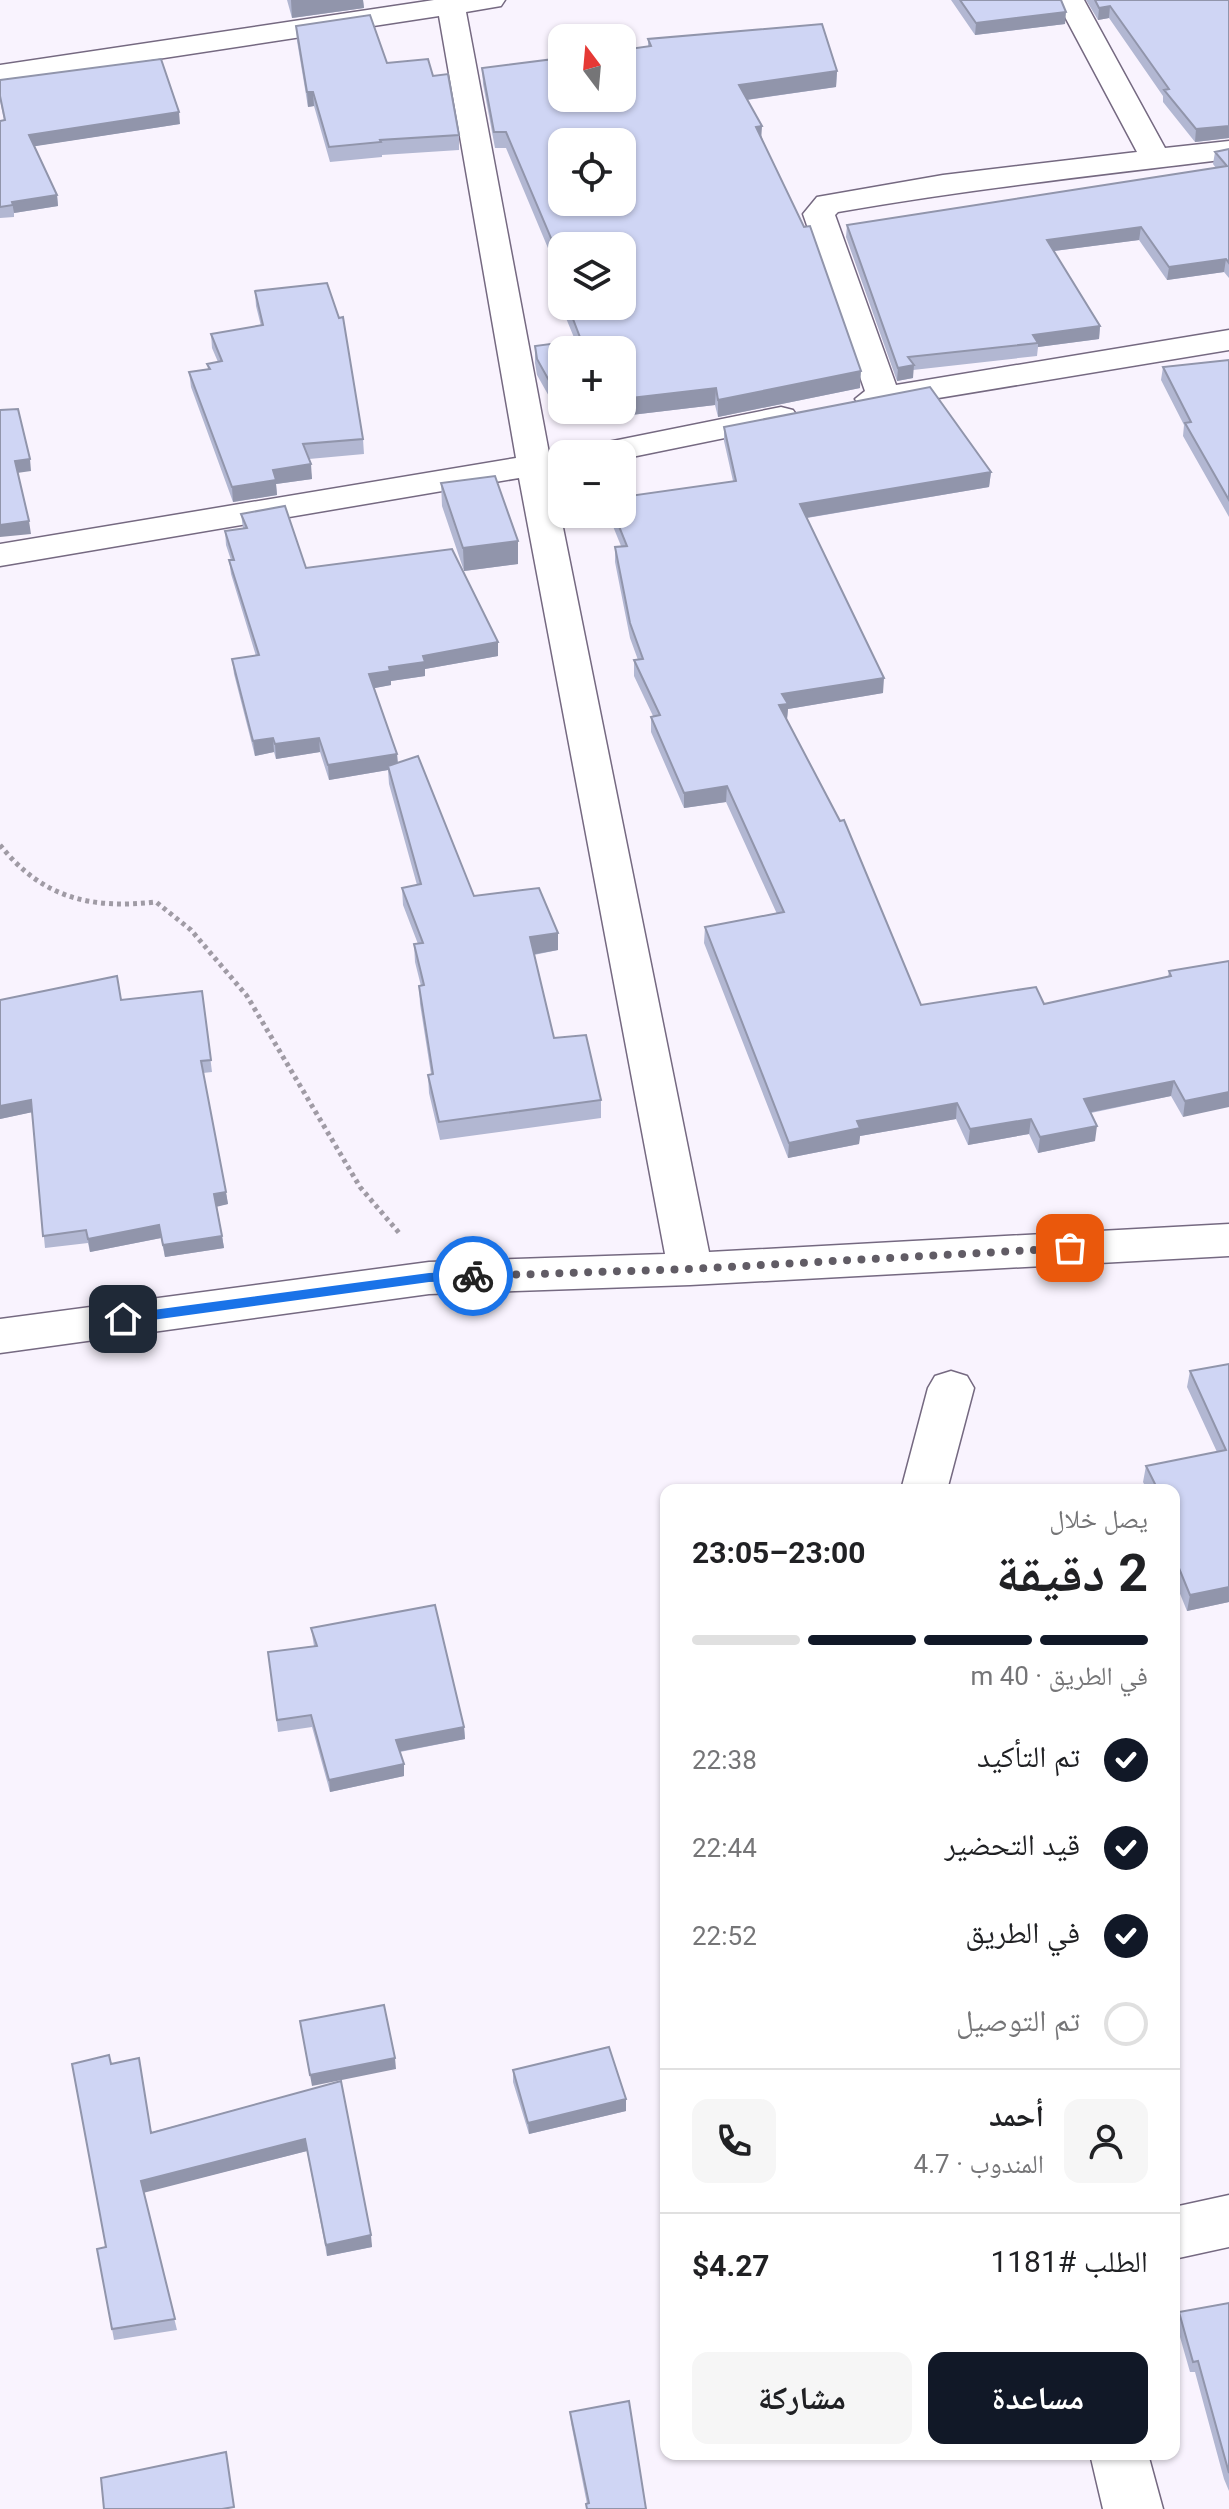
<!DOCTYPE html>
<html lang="ar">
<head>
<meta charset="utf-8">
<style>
  :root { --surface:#fff; --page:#f6f6f6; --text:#202124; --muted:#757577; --line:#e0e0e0; --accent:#111827 }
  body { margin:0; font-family:Roboto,"Noto Naskh Arabic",sans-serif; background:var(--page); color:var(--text); direction:rtl; height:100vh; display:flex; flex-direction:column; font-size:30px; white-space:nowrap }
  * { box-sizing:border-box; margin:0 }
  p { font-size:26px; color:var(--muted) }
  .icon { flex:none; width:44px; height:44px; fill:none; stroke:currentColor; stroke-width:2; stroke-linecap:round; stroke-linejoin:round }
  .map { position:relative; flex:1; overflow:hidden; direction:ltr }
  .details { position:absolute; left:660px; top:1484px; width:520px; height:976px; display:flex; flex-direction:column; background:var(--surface); border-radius:16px; box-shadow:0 2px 6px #0004; direction:rtl }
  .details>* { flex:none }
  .needle { width:52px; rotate:344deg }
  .controls { position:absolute; left:548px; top:24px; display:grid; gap:16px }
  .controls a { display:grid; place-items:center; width:88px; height:88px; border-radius:16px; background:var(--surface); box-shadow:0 2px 6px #0004; font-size:40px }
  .pin { position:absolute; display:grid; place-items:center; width:68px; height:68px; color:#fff; margin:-34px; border-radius:16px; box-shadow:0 4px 12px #0006 }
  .courier { position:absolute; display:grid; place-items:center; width:80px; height:80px; margin:-40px; border:6px solid #1a73e8; border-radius:50%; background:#fff; color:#222; box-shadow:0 2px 10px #0007 }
  .head em { font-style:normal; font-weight:700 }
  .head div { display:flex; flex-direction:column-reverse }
  .head { display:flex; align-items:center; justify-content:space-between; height:136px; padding:0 32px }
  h1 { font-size:52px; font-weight:700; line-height:60px }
  .bar { display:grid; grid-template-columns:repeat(4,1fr); gap:12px 8px; align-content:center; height:96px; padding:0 32px }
  .bar i { height:10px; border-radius:6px; background:var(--line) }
  .bar .on { background:var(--accent) }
  .bar p { grid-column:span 4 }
  .line { display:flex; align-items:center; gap:20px; padding:0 32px; border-top:2px solid var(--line) }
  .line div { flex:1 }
  .round { display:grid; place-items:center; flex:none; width:84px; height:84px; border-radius:16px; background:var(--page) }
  ol { padding:0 32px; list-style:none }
  li { display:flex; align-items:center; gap:24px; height:88px }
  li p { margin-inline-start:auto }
  li .icon { padding:8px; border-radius:50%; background:var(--accent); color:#fff; stroke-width:4 }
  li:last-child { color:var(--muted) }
  li i { width:44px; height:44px; border:4px solid var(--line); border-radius:50% }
  .action { display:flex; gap:16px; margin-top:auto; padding:16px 32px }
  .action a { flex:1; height:92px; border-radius:16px; background:var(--accent); color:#fff; font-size:32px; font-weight:700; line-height:92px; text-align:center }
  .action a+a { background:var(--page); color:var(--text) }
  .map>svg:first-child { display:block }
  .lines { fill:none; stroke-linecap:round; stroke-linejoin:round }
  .street-casing { stroke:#756981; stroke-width:3 }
  .path { stroke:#a09ba5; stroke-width:5; stroke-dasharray:4 4; stroke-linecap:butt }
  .street { fill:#fff; fill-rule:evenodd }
  .wall { fill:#b2b7d2; fill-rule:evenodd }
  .shaded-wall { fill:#9195ab }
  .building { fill:#cfd5f4; stroke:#9195ab; stroke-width:2; fill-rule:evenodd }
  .route { fill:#1a73e8 }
  .done { stroke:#615c65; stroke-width:8; stroke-dasharray:0 14.4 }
</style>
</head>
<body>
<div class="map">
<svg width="1229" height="2509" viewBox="0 0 1229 2509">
  <rect width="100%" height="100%" fill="#f9f3fe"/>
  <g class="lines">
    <!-- street casing -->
    <g class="street-casing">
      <path id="street" d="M434,0h71l-4,6 -35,6 83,441 13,-2 12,3h-12v17l-10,2 157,779 520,-28v32l-539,29 -261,9 -429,59v-34l429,-57 236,-8 -146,-776 -519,88v-22l516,-86 -77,-442 -439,67v-18z
        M1056,0h28l81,148 64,-7v18c-130,16 -261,30 -391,53l-3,3 61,170 333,-55v20l-357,59 -12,-3 -5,-7 10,-8 -62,-177 14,-17 126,-22 194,-23z
        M781,407l12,3 5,7 -5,7 -171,35v-5h-41l5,-7 12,-3z
        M951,1371l16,5 7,12 -27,102h-46l27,-102 7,-12z
        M1229,2195v52l-55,12v-52z
        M1090,2454h58l15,55h-60z"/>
    </g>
    <!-- path -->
    <path class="path" d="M0,845c43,54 91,64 156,57l35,28 56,66 113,191 40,47"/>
    <!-- street -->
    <use href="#street" class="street"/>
  </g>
  <!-- wall -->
  <path class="wall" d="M287,0h76l1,8 -72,10z
    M951,0h110l4,24 -90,11z
    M1086,0h143v138l-34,4 -32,-40v-6l-54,-78 -11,2z
    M296,26l91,37 46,13 26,59v15l-77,5v2l-52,5 -16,-56 -6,1 -11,-66z
    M648,39l189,32 -1,16 -89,13 113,288 -142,29 -3,-12 -151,18 -27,-48 -2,-12v-17l40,-6 -21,-51v-17h4l-52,-124h-11l-12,-64 -1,-16 166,-21zM562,246l60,60h-60zM562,350l60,60h-60z
    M0,80l180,44 -146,22 23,49 1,11 -44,7v4l-14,1v-97l4,-1 -4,-20z
    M1229,149v129l-5,-6 -57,8 -28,-40 -85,11 46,75 -1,13 -61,8 -1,9 -124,14v8l-16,3 -51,-144 1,-12 369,-57 -3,-4 2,-12z
    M255,291l108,148 1,15 -55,5 3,20 -36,5 1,11 -44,7 -42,-115 -2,-15 19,-3 -1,-5 11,-2 -6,-14 -1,-14 50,-8 -5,-20z
    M1229,360v157l-46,-81 1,-11 -23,-45 2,-13z
    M724,427l267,45 -2,15 -182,31 76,175 -95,16 -1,10h-1l135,286 123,-1 124,-27 1,-6 60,-10 -46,156 -12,-21 -80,17 4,28 -57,12 -9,-19 -61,11 -12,-26 -96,17 -1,8 -71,14 -84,-215 1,-16 72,-13 -51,-112 -42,6 -33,-76v-15l2,-1 -19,-40v-16h4l-8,-22 -15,-76v-15l6,-1 -13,-32h14l111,-33 -9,-40z
    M441,483l77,58v23l-54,7 -22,-65z
    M241,514l65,54 192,74v14l-73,13v7l-34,5v4l-17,3 23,66 1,9 76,133 84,54 -24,5 20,83 47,62v18l-161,22 -11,-47 -1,-18 3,-1 -11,-70 -1,-18h2l-6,-24 -1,-18h4l-15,-39 -1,-17 15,-3 -28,-101 -1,-14 -59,10 -9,-28 -44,7 -2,-7 -19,4 -21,-82 -2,-15 24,-3 -25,-82 -2,-14h2l-5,-15 -1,-14 18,-3z
    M202,991l10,81 -9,1 25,131 -11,2 7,42 -59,9 -4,-19 -71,14 -2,-9 -43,5 -13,-136 -32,7v-119h121z
    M1229,1364v238l-42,9 -13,-32v-89h-27l-4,-8 3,-16 71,-14 -30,-65 3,-16z
    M311,1628l153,99 1,12 -65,13 4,12v12l-74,16 -18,-65 -34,5 -10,-80 46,-6z
    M111,2064l41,68 189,-51 31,166 -45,9 -20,-105 -164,41 34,138 -63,10 -2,-11 -6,-82z
    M513,2070l113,29v12l-97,23 -16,-52z
    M1229,2303v188l-5,-12 -29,-107h-5l-14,-49 3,-11z
    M570,2412l76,97h-60l1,-5 -16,-81z"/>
  <!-- shaded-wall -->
  <path class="shaded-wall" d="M291,0h72l1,8 -72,10z
    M1110,6l-1,12 -11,2 1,-12z
    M1066,12l-1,12 -90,11 1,-12z
    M837,71l-1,16 -98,14 1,-16z
    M307,92h6l1,14 -6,1z
    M179,112l1,12 -150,23 -1,-12z
    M762,126l-1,16 -5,-15z
    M1229,126v12l-34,4 1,-13z
    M57,195l1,11 -44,7 -2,-11z
    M1141,227l-2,13 -93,12 1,-12z
    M1226,259l-2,13 -57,8 2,-13z
    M1100,326l-1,13 -61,8v-4l-5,-8z
    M914,365l-1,13 -16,3 1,-13z
    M861,371l-1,17 -142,29v-17z
    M716,388l-1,17 -151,18 -1,-13h59v-11z
    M30,459l1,12 -14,2 -2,-12z
    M311,464l1,15 -36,5 1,11 -44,7 -1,-15 41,-17z
    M991,472l-2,15 -190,32 1,-15z
    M29,521l2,13 -31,3v-12z
    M518,541v23l-54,7 -1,-23z
    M498,642v14l-73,13v7l-34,5v4l-21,4 -1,-15 20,-7 34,-11z
    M884,678l-1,15 -95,16 -1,10 -9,2 1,-16 3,-11z
    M273,738l1,14 -19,4 -2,-15z
    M319,738l1,14 -44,7 -1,-15z
    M397,754l1,14 -10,-2v4l-59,10 -1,-15z
    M727,786l-1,16 -42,6v-15z
    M558,933v17l-28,5v-18z
    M1174,1081l-3,15 -89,18 2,-15z
    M1229,1092v15l-46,10 2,-16z
    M31,1100l2,12 -33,7v-13z
    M957,1103l-1,16 -96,17 -1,8 -71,14 1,-15 68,-22z
    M1031,1119l-2,15 -61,11 2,-16z
    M1097,1126l-2,15 -57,12 2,-16z
    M226,1192l2,12 -12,3 -2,-13z
    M159,1225l2,13 -71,14 -2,-13z
    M222,1236l2,12 -59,9 -2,-12z
    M1229,1587v15l-42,9 3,-16z
    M464,1727l1,12 -68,13 -1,-12z
    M404,1764v12l-74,16 -1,-12z
    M395,2058l1,11 -84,17 -2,-11z
    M626,2099v12l-97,23 -1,-11z
    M305,2139l2,12 -164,42 -2,-12z
    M371,2235l1,12 -45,9 -1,-11z"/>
  <!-- building -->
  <path class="building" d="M960,0h101l5,12 -90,11z
    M1095,0h134v126l-33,3 -32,-39 5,-1 -59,-83 -11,2z
    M370,15l17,48 41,-4 5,17 15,-2 11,61 -79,5 1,2 -52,5 -16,-55h-6l-11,-66z
    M822,24l15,47 -98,14 23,41 -6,1 48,100 6,-1 51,145 -143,29 -2,-12 -94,11v-49h-60v54l-25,-45 -2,-13 46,-6 -13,-34h54v-60h-60v18l-56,-132h-12l-12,-64 80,-10v40h60v-48l29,-4 -3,-7zM562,142h60v60h-60z
    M161,59l18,53 -150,23 28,60 -45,7 1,3 -13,2v-86l5,-1 -5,-24v-16z
    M1229,149v114l-3,-4 -57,8 -28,-40 -94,13 53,86 -67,9 5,8 -130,14 6,8 -16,3 -51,-143 380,-59 -12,-14z
    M562,271v21l-8,-20z
    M327,283l12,35 4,-1 20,122 -60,5 8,20 -38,6 3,10 -44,7 -43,-115 21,-3 -3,-5 15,-3 -11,-27 52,-9 -8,-34z
    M1229,360v140l-44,-77 6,-1 -28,-55z
    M930,387l61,85 -191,32 84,174 -102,16 6,10 -9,1 61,116 4,-1 77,185 115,-18 8,17 127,-28 -2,-5 60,-10v131l-44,9 -11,-20 -90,18 13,27 -57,11 -9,-18 -61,10 -13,-26 -100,18 3,7 -71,15 -84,-216 79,-15 -57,-126 -43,7 -33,-76 9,-2 -26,-55 9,-1 -13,-36 -15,-76 12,-1 -13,-32h8v-17l114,-16 -12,-54z
    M18,409l12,50 -15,2 14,60 -29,4v-115z
    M495,476l23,65 -55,7 -22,-65z
    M285,506l21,62 146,-19 46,93 -75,14 2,6 -36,5 1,4 -21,3 28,80 -69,11 -9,-27 -44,6 -2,-6 -20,3 -21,-82 27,-4 -30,-95h5l-9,-29 22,-3 -6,-14z
    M418,756l56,140 65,-8 19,45 -28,4 24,101 32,-3 15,65 -162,22 -11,-47 5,-1 -14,-88 5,-1 -10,-41 9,-1 -21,-55 19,-4 -33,-118z
    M117,976l4,24 81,-9 9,69 -10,1 25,131 -12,2 8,42 -59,9 -4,-20 -71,14 -2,-9 -43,6 -12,-136 -31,6v-106z
    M1229,1364v223l-39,8 -16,-39v-66h-16l-12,-24 80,-16 -36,-79z
    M435,1605l29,122 -68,13 8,24 -75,16 -18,-65 -34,5 -9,-68 49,-6 -6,-18z
    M384,2005l11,53 -85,17 -10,-54z
    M609,2047l17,52 -98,24 -15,-53z
    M109,2055l2,9 28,-6 12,75 190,-52 30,154 -45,10 -21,-106 -164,42 34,138 -63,10 -15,-80 9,-2 -34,-183z
    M1229,2303v170l-31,-112 -5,1 -14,-50z
    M629,2401l17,108h-59l-1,-5 3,-1 -19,-91z
    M226,2452l8,55 -12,2h-118l-3,-31z"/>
  <!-- route -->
  <path class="route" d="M473,1271l7,5 -7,5 -44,1 -306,42 -7,-5 7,-5 306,-41z"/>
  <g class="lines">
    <!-- done -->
    <path class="done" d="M473,1276l217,-7 380,-21"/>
  </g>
</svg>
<div class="controls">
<a><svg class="needle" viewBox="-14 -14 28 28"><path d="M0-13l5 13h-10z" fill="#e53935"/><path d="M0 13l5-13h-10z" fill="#757577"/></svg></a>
<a><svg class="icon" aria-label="locate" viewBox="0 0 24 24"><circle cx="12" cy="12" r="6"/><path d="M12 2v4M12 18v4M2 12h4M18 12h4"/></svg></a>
<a><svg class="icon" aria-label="layers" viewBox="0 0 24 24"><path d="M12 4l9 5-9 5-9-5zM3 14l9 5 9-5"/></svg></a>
<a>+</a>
<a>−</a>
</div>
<div class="pin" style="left:1070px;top:1248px;background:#ea580c"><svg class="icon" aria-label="bag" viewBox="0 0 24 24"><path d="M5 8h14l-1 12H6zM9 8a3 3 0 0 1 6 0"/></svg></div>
<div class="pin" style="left:123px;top:1319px;background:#1f2937"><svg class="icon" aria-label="home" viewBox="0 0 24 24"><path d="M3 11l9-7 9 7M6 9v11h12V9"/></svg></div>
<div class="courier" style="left:473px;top:1276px"><svg class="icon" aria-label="bike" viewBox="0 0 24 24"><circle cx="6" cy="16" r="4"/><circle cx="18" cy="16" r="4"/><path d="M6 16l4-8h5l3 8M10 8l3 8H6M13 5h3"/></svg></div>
<section class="details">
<div class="head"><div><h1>2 دقيقة</h1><p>يصل خلال</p></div><em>23:00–23:05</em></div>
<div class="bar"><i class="on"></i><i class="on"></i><i class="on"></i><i></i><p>في الطريق · 40 m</p></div>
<ol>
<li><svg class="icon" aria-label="check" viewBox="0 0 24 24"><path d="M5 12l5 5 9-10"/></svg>تم التأكيد<p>22:38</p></li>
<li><svg class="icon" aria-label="check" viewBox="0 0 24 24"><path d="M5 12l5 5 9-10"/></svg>قيد التحضير<p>22:44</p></li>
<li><svg class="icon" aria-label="check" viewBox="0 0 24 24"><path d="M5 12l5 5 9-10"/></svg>في الطريق<p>22:52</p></li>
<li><i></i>تم التوصيل</li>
</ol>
<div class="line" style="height:144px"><a class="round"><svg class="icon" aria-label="person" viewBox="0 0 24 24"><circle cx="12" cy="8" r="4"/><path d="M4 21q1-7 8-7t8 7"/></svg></a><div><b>أحمد</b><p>المندوب · 4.7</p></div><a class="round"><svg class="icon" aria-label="phone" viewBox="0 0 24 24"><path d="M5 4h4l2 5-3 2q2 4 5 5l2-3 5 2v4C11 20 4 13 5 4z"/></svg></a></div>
<div class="line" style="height:104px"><div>الطلب #1181</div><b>$4.27</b></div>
<div class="action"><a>مساعدة</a><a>مشاركة</a></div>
</section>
</div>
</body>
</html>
